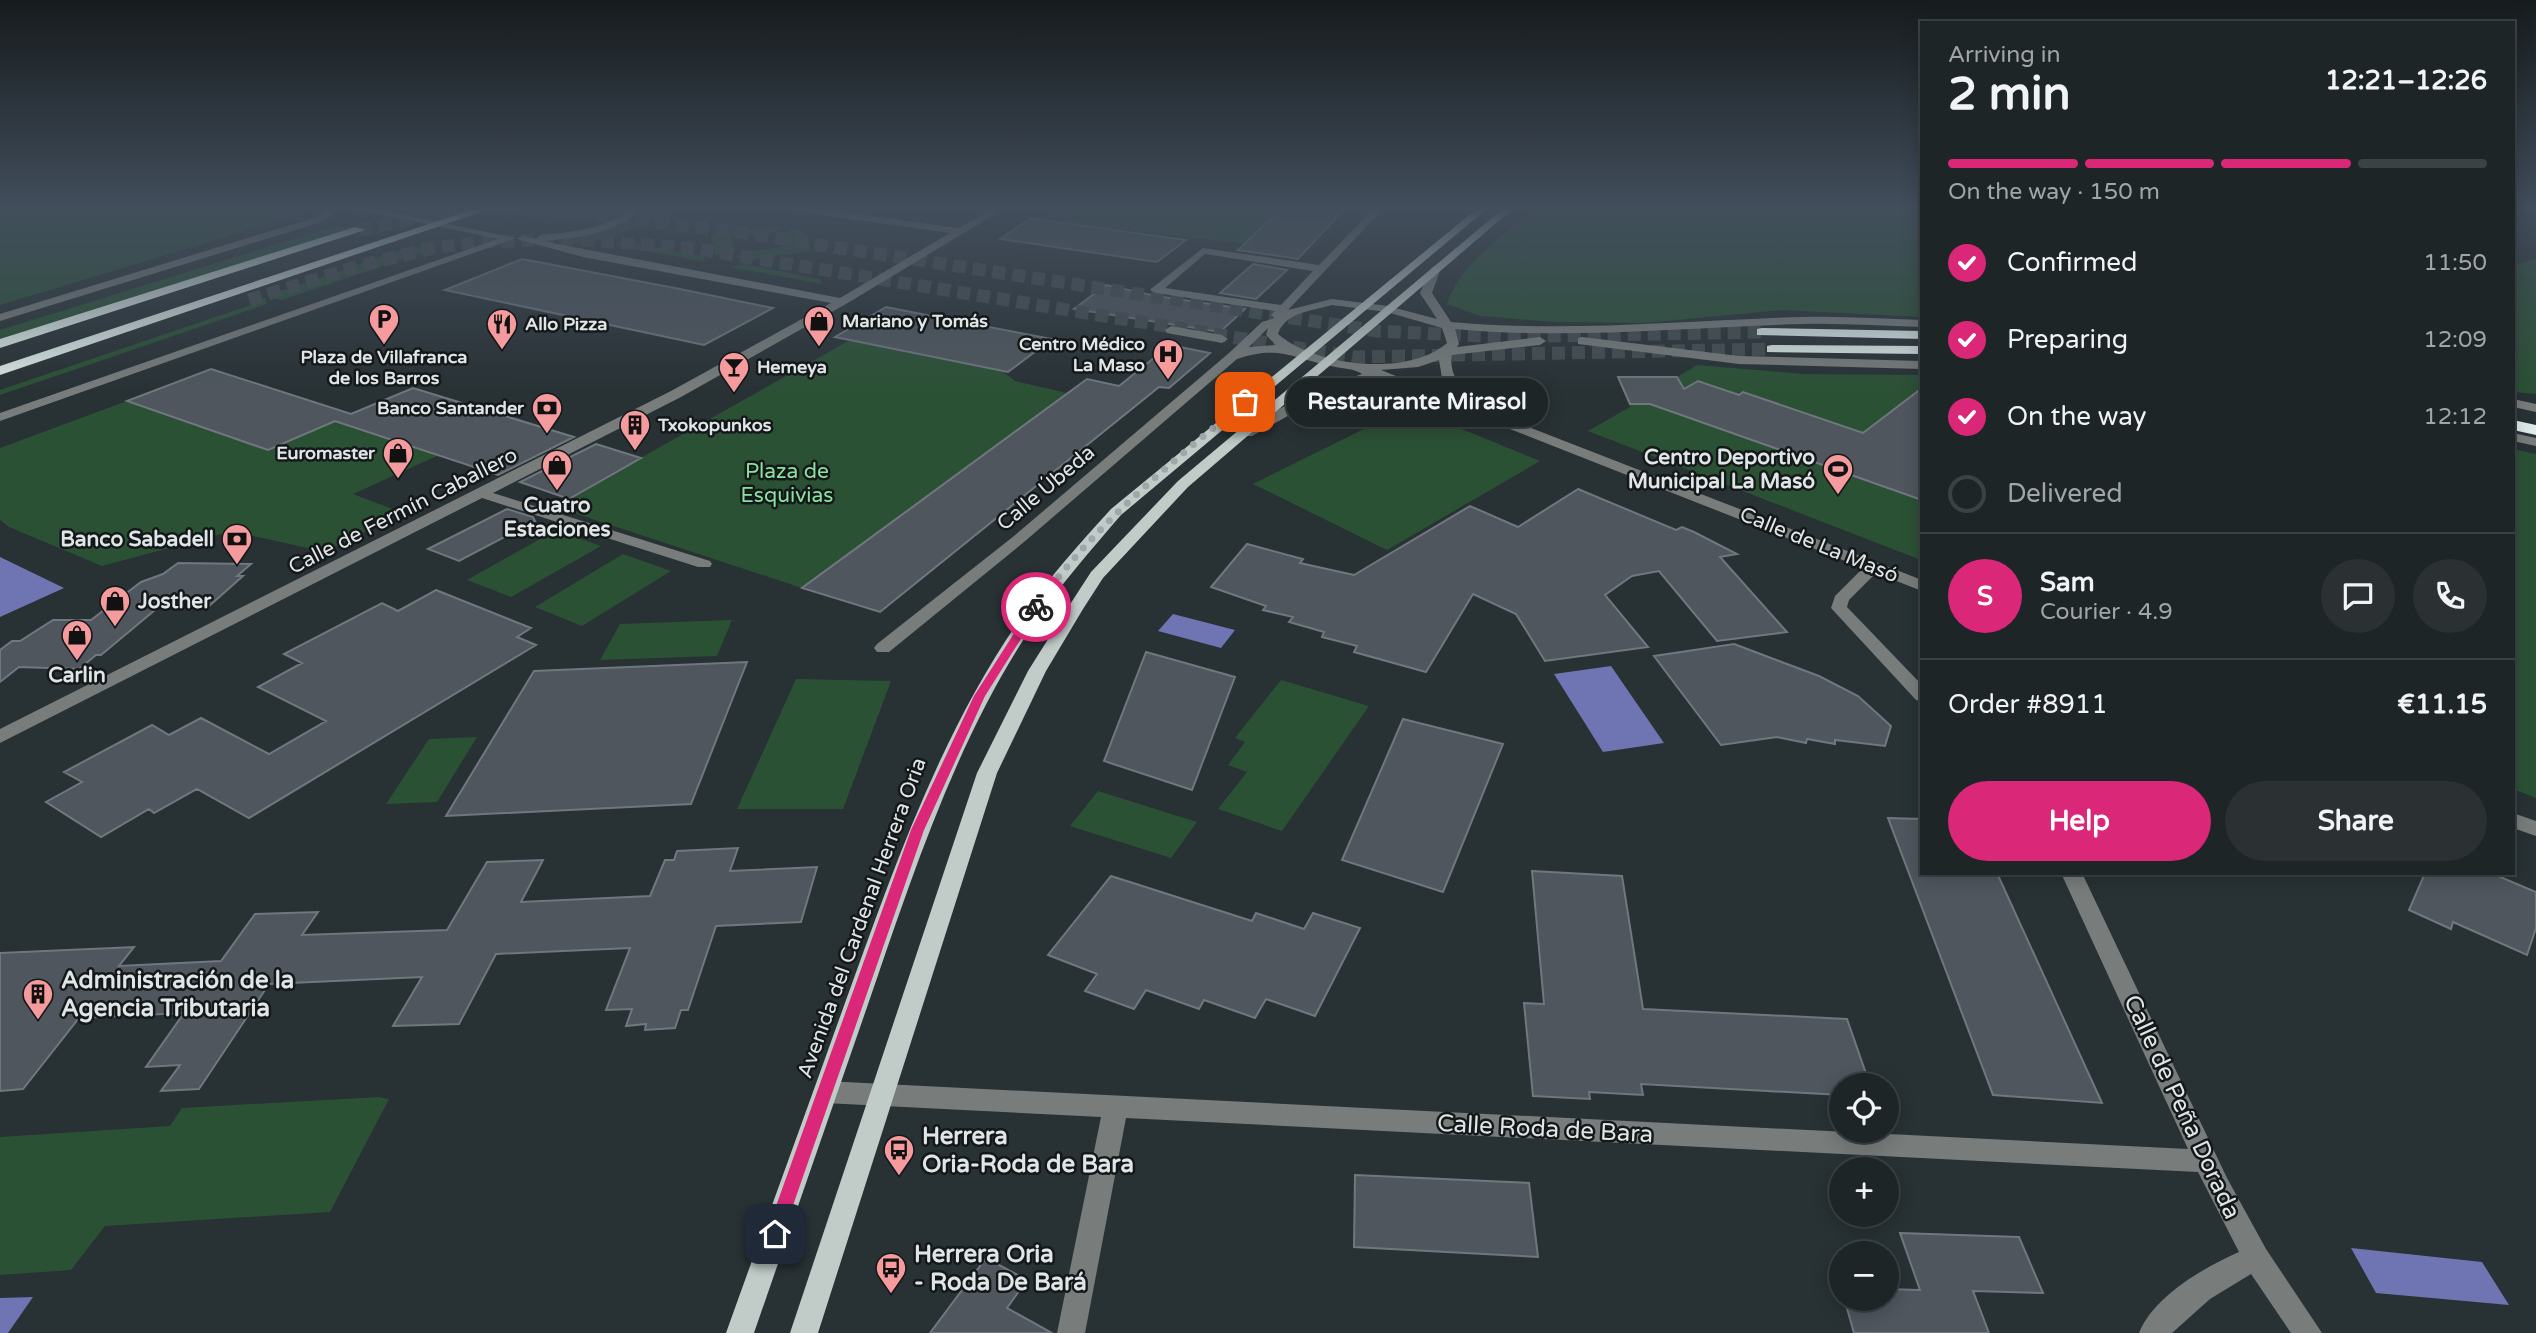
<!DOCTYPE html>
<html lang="en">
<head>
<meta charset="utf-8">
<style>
  :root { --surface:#1e2527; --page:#2b3133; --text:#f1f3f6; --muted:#a1a5a7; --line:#3c4244; --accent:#db2777 }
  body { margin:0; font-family:"Varela Round",sans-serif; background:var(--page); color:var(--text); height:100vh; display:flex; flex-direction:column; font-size:26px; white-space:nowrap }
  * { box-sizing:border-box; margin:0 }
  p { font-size:23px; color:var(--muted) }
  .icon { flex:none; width:38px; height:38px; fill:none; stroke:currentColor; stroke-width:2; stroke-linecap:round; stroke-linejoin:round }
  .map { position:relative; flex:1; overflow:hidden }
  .details { position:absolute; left:1920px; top:21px; width:595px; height:854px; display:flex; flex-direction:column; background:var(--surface); border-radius:0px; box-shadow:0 4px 18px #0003,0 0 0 2px var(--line) }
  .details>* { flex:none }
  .buttons { position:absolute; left:1829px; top:1073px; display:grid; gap:14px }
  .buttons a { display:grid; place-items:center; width:70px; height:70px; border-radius:50%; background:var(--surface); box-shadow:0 4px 18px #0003,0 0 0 2px var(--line); font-size:35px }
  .pin { position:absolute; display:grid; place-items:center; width:60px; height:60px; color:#fff; margin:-30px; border-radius:14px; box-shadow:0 4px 10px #0006 }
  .courier { position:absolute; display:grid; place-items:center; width:70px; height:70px; margin:-35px; border:5px solid #db2777; border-radius:50%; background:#fff; color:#222; box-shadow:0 2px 9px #0007 }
  .bubble { position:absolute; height:49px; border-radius:24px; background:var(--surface); box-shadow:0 4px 18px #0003,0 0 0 2px var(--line); font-size:23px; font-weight:800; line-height:49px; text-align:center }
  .summary em { font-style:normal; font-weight:800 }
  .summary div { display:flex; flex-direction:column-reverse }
  .summary { display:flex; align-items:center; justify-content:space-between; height:119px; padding:0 28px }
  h1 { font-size:46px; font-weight:800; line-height:52px }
  .bar { display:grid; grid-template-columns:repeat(4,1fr); gap:10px 7px; align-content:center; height:84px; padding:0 28px }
  .bar i { height:9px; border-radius:5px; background:var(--line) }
  .bar .selected { background:var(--accent) }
  .bar p { grid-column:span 4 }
  .line { display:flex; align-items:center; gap:18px; padding:0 28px; border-top:2px solid var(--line) }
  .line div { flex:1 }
  .round { display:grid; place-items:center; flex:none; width:74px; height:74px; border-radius:37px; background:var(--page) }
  ol { padding:0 28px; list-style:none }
  li { display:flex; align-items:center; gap:21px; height:77px }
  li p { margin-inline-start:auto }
  li .icon { padding:7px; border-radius:50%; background:var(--accent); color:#fff; stroke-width:4 }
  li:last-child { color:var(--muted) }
  li i { width:38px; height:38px; border:4px solid var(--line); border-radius:50% }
  .action { display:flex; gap:14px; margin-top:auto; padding:14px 28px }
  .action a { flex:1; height:80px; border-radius:42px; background:var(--accent); color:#fff; font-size:28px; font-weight:800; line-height:80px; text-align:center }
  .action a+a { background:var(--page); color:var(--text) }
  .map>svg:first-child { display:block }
  .green { fill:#2b5135 }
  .water { fill:#6f74b2 }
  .building { fill:#4f565d; stroke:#70777e; stroke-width:2 }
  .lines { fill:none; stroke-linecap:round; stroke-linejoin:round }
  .highway-tunnel { stroke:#444c4f; stroke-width:13; stroke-dasharray:13 7; stroke-linecap:butt }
  .minor { fill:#787d7c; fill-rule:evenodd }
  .major { fill:#c1ccc9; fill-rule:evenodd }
  .highway { fill:#deebe8; fill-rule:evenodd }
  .route { fill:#db2777 }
  .done { stroke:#a0a7a9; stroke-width:7; stroke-dasharray:0 12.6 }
  .labels { text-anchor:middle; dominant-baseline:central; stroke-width:5; stroke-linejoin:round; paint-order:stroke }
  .far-poi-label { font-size:18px; font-weight:bold; fill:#e0e6e8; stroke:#141819; text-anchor:start }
  .poi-label { font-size:21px; font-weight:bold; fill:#e0e6e8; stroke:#141819; text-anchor:end }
  .park-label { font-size:21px; fill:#8ae19f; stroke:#141819 }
  .street-label { font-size:21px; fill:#e0e6e8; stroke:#141819 }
  .near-poi-label { font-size:24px; font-weight:bold; fill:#e0e6e8; stroke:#141819; text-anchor:start }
  .near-street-label { font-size:24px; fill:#e0e6e8; stroke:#141819 }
</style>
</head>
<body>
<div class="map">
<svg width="2536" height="1333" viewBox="0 0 2536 1333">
  <rect width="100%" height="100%" fill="#283134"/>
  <!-- green -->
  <path class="green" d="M0,207h298l4,7 -302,91z
    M527,207h68v11l-51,6v-6l-18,2z
    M652,207l30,1 -76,31 -37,5 -5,-2 65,-19z
    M1062,207h221l-37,37 -203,-24z
    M1536,207h385v110l-139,-7 -137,13 -89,-1 -76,-6 -33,-12c12,-40 58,-70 89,-97z
    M335,226l22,1 -357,116v-13z
    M773,226l11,2 -10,4 -43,5 4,14 -10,5 -10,-2 -4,-20z
    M793,229l13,2 5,20 -63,9 -14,-3 10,-4 43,-7 -3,-13z
    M624,242l80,14 1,6 -90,-17z
    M413,246l17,4 -148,50 -16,-4z
    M2536,259v135l-23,-2v-127z
    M745,264l75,15 2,5 -92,-17z
    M265,297l2,7 -267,91v-5l257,-87z
    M850,340l152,31 13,10 52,12 -265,195 -237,-78 -1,-9z
    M1697,365l107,9 117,1v185l-333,-129 42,-24 -12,-30h59z
    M127,401l141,49 67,-29 104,34 -86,39 50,19 -78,39 -93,-21 -130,35 -93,-39 -9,-7v-72z
    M1408,407l132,54 -153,89 -134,-66z
    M2513,449l23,5v344l-23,-9z
    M556,530l45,16 -90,51 -44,-17z
    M623,554l48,17 -89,55 -47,-19z
    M732,620l-15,36 -117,4 20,-36z
    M796,679l95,2 -48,128h-106z
    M1281,680l88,26 -87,125 -64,-22 29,-37 -19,-7 17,-23 -10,-4z
    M477,737l-40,65 -51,2 43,-65z
    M1098,791l99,31 -26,36 -101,-32z
    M379,1097l10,2 -59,113 -225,14 -34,44 -71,5v-138l170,-11 12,-18z"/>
  <!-- water -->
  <path class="water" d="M0,557l64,31 -64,29z
    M1173,614l62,16 -14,18 -63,-17z
    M1611,666l53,77 -61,9 -49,-78z
    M2351,1248l131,14 27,43 -133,-12z
    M33,1297l-25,36h-8v-35z"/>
  <!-- building -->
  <path class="building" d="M1283,207h63l-48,52 -60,-9z
    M1031,218l104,15 51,7 -29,22 -157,-23z
    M522,259l158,30 93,19 -69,37 -259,-55z
    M1253,264l34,6 -31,29 -36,-6z
    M1106,285l50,11 89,13 -25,23 -146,-23z
    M886,307l66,13 100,19 -44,33 -173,-35z
    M1170,345l40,8 -41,35 -10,-1 -279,225 -78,-24 285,-209 32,7z
    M211,369l140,45 62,-26 161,49 -76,38 -163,-54 -67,29 -141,-49z
    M1618,377h59l7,12 14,-8 41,14 4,-3 120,41 59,-45v112l-272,-96h-20z
    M596,444l45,14 -72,41 -49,-17z
    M1578,489l98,41 6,-3 12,5 43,22 -17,3 67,75 -70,9 -58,-70 -27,5 -27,19 43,52 -103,14 -29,-47 -43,-20 -47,78 -72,-20 3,-6 -35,-9 2,-5 -35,-10 4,-5 -30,-7 3,-4 -55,-19 36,-43 56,15 -3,4 54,12 116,-69 48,21z
    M507,509l26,8 2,4 -76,40 -31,-12z
    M178,563l73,1 -14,12h6l-35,31 -47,-2 -60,50h-5l-17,14 -60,-2 -19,15v-32l12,-9h8l33,-21h38l50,-38 22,-8z
    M436,590l95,38 -14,9 19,8 -287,173 -52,-29 -43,24 -5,-4 -48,28 -55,-35 36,-20 -18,-10 88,-47 17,10 32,-17 68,36 57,-33 -68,-34 44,-24 -18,-9 98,-51 16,8z
    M1734,644l85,32 39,20 33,30 -6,20 -50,-6v4l-28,-5 -1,4 -29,-6 -56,8 -67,-89z
    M1146,652l89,25 -43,113 -88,-29z
    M747,662l-56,142 -245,12 88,-145z
    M1403,719l100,25 -60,148 -101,-32z
    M1888,818l34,1v54h75l105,230 -109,-8z
    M738,848l-8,23 87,-4 -16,55 -85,4 -28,84h-7l-6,18 -30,2 1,-6 -20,2 6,-17 -26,1 24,-62 -134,6 -37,70 -66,2 29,-49 -153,7 -70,105 -38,2 19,-26 -34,2 38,-54 -105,5 -56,71 -23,2v-138l134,-6 -15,19 102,-5 34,-47 63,-2 -16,23 145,-5 40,-68 56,-2 -22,42 129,-6 15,-36h9l3,-9z
    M1532,871l90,5 21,133 204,10 23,66h-29v10l-200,-11 2,11 -54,-3 1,7 -57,-3 -9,-93 20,1z
    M2425,873h66l45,19v36l-9,27 -74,-33 -2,7 -42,-19z
    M1111,876l141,45 4,-8 48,16 9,-16 47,15 -45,88 -49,-17 -11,19 -51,-18 -5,9 -53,-19 -12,19 -49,-18 12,-17 -49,-19z
    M1355,1175l174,8 9,74 -184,-10z
    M1900,1233l119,4 24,56 -70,-2 16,42h-135l-10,-35h42v-9l34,1z
    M986,1258l41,22 -20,28 45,25h-122z"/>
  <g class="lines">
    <!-- highway-tunnel -->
    <path class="highway-tunnel" d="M359,230l81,-17 66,-6 35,1 196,24 640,99 125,6 260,-5
      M249,300l110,-34 74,-18 44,-6 103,-3 117,10 657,108 418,-8"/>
    <!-- minor -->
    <path class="minor" d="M324,207h10l-1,8 -12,7 -321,99v-7l313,-96 10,-5z
      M346,207h18l152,31 -516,183v-8l498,-174z
      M633,207h10c-25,27 -66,31 -101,34l298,57 110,-65 -163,-23 -5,-3h23l154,21 37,-21h11l-161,97 -165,93 -188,96 217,68 2,3 -2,3h-12l-216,-69 -482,245v-14l671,-338 160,-88 -248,-46 -66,-18 5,-3 14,3 4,-4c33,-3 67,-6 93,-28z
      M1375,207h10l-97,103 44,-11 56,7 49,13 -17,-26 11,-25 5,-3 5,3 -9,25 19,29c117,11 235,-2 353,-5 39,-1 78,2 118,3v7c-40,-1 -79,-4 -119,-3 -116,3 -232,16 -348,5l4,15 -2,3 83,-10 6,4 -6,4 -88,10c-4,24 14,38 33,50v5l437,170v11l-46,-18 -27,27 -2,7 75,78v16l-6,-1 -85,-92 4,-12 28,-28 -348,-137 -141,-53 -58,22 -64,36h-10v-6l64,-36 56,-20c-9,-6 -19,-5 -31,-8 -39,-8 -52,-21 -94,-7l-213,183 -135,110h-12l-3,-4 3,-4 137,-108 215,-183 33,-31 13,-4 -4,-3 4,-4 -119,-18 -6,-3 2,-2 51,-40 116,17zM1205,254l108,17 -32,34 -116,-17zM1332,305l55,7 55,16 5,15c-39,34 -131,24 -169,-9 7,-22 34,-23 54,-29zM1268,328l-2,7 10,10 -27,2zM1439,360l3,18 21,25 -82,-33 37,-3z
      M1171,326l51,9 6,4 -6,4 -55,-10 -2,-3z
      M1582,337l157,19 183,5v8l-183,-5 -161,-20v-6z
      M2513,399l23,5v8l-23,-5z
      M2513,433l23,5v8l-23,-5z
      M2513,813l23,8v15l-23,-8z
      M2061,873h21l145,305 39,71 56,84h-31l-40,-59 -41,25 -38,34h-33c15,-37 64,-65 100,-81l-41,-80 -1072,-54 -41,215h-28l44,-216 -276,-14 -9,-4 -3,-7 3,-7 9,-4 1363,68z"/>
    <!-- major -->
    <path class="major" d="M1479,207h10l-368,308c-30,35 -60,69 -86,107 -80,118 -124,258 -170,391 -37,107 -74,213 -111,320h-28c38,-106 77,-213 115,-319 49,-135 96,-275 179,-395 27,-39 59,-75 91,-110z
      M1505,207h10l-327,280 -85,91 -20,31 -37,62 -49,102 -179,560h-28l187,-560 51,-102 39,-62 24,-37 87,-91z"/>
    <!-- highway -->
    <path class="highway" d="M480,207h16l-496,168v-9z
      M355,227l10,3 -365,118v-9z
      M1762,328l160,3v8l-165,-4v-6z
      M1772,345l150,1v8l-155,-2v-6z
      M2513,420l23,5v10l-23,-5z"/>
  </g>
  <!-- sky -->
  <linearGradient id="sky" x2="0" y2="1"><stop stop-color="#161b1d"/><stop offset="0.53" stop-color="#424e5c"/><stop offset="1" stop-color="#424e5c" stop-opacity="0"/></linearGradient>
  <rect width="2536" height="393" fill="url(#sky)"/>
  <!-- route -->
  <path class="route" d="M1036,604l5,3 -56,89 -61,134 -141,404 -2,6h-13l-2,-6 145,-404 63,-134 57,-89z"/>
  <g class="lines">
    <!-- done -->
    <path class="done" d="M1036,607c57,-81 133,-143 209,-205"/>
  </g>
  <!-- icons -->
  <defs>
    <g id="parking-pin" transform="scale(1.575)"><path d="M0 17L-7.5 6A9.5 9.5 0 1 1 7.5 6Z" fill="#f59b9e" stroke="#141819"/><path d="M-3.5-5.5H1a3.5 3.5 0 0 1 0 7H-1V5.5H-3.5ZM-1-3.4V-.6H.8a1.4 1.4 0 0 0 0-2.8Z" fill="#111"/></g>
    <g id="shop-pin" transform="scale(1.575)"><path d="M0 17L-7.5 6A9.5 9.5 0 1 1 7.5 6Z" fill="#f59b9e" stroke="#141819"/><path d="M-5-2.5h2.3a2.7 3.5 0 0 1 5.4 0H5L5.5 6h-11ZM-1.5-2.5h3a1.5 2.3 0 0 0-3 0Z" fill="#111"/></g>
    <g id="restaurant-pin" transform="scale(1.575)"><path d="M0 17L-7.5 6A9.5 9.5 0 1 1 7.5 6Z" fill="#f59b9e" stroke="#141819"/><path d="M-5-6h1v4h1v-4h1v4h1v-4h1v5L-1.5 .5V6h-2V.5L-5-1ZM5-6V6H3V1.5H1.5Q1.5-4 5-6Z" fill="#111"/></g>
    <g id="hospital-pin" transform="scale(1.575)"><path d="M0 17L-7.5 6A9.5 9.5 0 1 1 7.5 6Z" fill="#f59b9e" stroke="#141819"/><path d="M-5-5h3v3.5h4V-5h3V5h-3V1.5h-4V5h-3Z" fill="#111"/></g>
    <g id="bar-pin" transform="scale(1.575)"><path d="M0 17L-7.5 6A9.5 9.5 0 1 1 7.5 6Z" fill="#f59b9e" stroke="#141819"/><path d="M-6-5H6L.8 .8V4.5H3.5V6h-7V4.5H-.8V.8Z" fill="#111"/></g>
    <g id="bank-pin" transform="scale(1.575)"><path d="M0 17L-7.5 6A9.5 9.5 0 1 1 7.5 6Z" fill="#f59b9e" stroke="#141819"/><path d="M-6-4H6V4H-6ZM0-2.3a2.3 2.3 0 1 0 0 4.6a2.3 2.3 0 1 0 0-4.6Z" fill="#111"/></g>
    <g id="building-pin" transform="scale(1.575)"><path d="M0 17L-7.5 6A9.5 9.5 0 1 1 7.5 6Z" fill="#f59b9e" stroke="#141819"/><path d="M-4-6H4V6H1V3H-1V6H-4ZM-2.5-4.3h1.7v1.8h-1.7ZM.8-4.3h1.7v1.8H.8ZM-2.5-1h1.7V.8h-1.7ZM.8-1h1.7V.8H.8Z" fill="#111"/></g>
    <g id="stadium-pin" transform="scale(1.575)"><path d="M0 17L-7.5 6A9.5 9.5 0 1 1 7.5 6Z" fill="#f59b9e" stroke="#141819"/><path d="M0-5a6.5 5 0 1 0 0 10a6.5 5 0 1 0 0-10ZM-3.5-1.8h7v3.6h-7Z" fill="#111"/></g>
    <g id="bus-pin" transform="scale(1.575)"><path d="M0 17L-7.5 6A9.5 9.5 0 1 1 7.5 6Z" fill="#f59b9e" stroke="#141819"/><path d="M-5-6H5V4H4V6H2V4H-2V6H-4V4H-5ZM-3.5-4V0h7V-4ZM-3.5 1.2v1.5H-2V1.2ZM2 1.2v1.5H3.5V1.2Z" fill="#111"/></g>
  </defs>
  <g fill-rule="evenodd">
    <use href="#parking-pin" x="384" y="319"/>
    <use href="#shop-pin" x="819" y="321"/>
    <use href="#restaurant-pin" x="502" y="324"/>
    <use href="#hospital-pin" x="1168" y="354"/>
    <use href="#bar-pin" x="734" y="367"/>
    <use href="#bank-pin" x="547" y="408"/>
    <use href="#building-pin" x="635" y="425"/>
    <use href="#shop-pin" x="398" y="453"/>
    <use href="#shop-pin" x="557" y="465"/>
    <use href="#stadium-pin" x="1838" y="469"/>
    <use href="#bank-pin" x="237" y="539"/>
    <use href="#shop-pin" x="115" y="601"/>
    <use href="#shop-pin" x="77" y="635"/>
    <use href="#building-pin" x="38" y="994"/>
    <use href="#bus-pin" x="899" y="1150"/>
    <use href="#bus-pin" x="891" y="1268"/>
  </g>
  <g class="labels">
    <!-- far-poi labels -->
    <g class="far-poi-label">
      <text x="842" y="321">Mariano y Tomás</text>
      <text x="525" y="324">Allo Pizza</text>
      <text x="1145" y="344" text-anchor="end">Centro Médico<tspan x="1145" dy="21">La Maso</tspan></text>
      <text x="384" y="357" text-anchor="middle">Plaza de Villafranca<tspan x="384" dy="21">de los Barros</tspan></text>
      <text x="757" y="367">Hemeya</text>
      <text x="524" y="408" text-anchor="end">Banco Santander</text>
      <text x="658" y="425">Txokopunkos</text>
      <text x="375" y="453" text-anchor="end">Euromaster</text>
    </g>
    <!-- poi labels -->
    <g class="poi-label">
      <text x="1815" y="457">Centro Deportivo<tspan x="1815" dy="24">Municipal La Masó</tspan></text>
      <text x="557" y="505" text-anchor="middle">Cuatro<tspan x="557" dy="24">Estaciones</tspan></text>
      <text x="214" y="539">Banco Sabadell</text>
      <text x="138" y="601" text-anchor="start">Josther</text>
      <text x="77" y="675" text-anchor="middle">Carlin</text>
    </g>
    <!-- park labels -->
    <g class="park-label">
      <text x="787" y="471">Plaza de<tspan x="787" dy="24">Esquivias</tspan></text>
    </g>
    <!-- street labels -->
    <g class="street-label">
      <text transform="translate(1046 488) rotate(-40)">Calle Úbeda</text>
      <text transform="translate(403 511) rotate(-27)">Calle de Fermín Caballero</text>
      <text transform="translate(1819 545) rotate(22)">Calle de La Masó</text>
      <text transform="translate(862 918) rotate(-70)">Avenida del Cardenal Herrera Oria</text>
    </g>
    <!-- near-poi labels -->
    <g class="near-poi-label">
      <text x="61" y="980">Administración de la<tspan x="61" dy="28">Agencia Tributaria</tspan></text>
      <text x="922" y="1136">Herrera<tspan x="922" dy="28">Oria-Roda de Bara</tspan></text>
      <text x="914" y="1254">Herrera Oria<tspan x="914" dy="28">- Roda De Bará</tspan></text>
    </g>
    <!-- near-street labels -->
    <g class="near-street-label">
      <text transform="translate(2182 1107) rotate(65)">Calle de Peña Dorada</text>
      <text transform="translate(1545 1129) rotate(3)">Calle Roda de Bara</text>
    </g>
  </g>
</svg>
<div class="buttons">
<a><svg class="icon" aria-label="locate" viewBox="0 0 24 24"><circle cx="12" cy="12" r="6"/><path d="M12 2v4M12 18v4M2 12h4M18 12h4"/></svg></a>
<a>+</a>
<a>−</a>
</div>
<div class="pin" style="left:1245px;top:402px;background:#ea580c"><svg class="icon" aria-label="bag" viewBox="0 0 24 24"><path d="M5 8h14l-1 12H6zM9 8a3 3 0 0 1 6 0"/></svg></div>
<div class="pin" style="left:775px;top:1234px;background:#1f2937"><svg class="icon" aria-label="home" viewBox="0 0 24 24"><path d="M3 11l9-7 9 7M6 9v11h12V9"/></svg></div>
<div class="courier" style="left:1036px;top:607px"><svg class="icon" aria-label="bike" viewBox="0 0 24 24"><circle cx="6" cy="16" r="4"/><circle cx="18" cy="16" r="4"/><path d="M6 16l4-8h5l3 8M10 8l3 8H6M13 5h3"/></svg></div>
<div class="bubble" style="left:1286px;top:378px;width:262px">Restaurante Mirasol</div>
<section class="details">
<div class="summary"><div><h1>2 min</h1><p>Arriving in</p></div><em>12:21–12:26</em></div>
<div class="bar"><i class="selected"></i><i class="selected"></i><i class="selected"></i><i></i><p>On the way · 150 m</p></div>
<ol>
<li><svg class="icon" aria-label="check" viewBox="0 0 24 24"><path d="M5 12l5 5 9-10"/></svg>Confirmed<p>11:50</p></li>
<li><svg class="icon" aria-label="check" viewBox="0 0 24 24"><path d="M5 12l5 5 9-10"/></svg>Preparing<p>12:09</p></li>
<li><svg class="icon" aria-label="check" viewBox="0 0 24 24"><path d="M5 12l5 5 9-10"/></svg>On the way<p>12:12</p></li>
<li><i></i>Delivered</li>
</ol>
<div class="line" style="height:126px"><b class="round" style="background:var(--accent);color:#fff">S</b><div><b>Sam</b><p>Courier · 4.9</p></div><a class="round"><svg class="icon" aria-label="chat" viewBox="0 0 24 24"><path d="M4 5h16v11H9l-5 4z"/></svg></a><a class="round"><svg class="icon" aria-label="phone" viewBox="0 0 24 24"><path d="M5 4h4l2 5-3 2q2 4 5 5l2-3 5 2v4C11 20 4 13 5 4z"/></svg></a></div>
<div class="line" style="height:91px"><div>Order #8911</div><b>€11.15</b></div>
<div class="action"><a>Help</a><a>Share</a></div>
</section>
</div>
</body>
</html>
